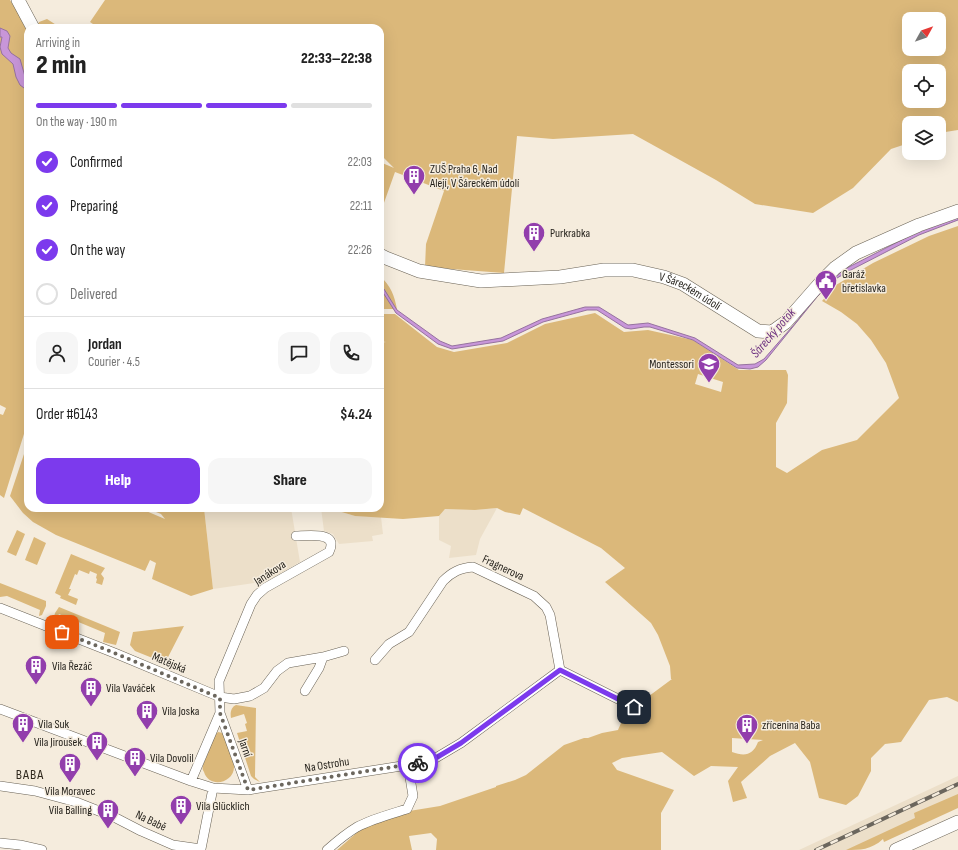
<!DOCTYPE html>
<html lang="en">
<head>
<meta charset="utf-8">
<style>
  :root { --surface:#fff; --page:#f6f6f6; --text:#222; --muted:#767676; --line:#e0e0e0; --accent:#7c3aed }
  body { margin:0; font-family:"Sofia Sans Condensed",sans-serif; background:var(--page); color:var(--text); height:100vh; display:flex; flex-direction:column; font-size:15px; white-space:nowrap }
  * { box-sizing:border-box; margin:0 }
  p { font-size:13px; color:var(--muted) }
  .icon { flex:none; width:22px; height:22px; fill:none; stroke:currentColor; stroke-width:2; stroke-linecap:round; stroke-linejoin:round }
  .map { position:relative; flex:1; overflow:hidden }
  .drawer { position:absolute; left:24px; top:24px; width:360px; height:488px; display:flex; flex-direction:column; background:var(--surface); border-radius:12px; box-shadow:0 4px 16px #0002 }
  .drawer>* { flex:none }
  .needle { width:26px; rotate:50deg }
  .fabs { position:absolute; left:902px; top:12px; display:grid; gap:8px }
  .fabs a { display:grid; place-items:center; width:44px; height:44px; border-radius:8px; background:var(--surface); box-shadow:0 4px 16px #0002; font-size:20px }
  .pin { position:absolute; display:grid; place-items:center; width:34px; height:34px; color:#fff; margin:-17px; border-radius:8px; box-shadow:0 2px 6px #0006 }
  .courier { position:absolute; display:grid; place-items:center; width:40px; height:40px; margin:-20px; border:3px solid #7c3aed; border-radius:50%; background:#fff; color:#222; box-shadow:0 1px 5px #0007 }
  .summary em { font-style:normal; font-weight:800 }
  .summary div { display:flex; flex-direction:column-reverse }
  .summary { display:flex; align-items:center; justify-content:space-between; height:68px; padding:0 12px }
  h1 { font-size:26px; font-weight:800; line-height:30px }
  .bar { display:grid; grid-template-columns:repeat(4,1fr); gap:6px 4px; align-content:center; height:48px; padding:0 12px }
  .bar i { height:5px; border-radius:3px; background:var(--line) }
  .bar .on { background:var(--accent) }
  .bar p { grid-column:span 4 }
  .line { display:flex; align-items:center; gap:10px; padding:0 12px; border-top:1px solid var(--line) }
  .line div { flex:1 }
  .round { display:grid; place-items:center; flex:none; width:42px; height:42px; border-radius:12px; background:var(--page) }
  ol { padding:0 12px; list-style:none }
  li { display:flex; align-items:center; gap:12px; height:44px }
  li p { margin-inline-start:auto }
  li .icon { padding:4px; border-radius:50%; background:var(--accent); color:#fff; stroke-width:4 }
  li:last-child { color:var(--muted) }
  li i { width:22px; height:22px; border:2px solid var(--line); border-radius:50% }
  .cta { display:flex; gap:8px; margin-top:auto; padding:8px 12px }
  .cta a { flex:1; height:46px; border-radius:12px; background:var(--accent); color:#fff; font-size:16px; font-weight:800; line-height:46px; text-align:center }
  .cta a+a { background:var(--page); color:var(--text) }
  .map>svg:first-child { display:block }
  .built { fill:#ecdfc9 }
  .green { fill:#dbb87a; fill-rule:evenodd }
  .water { fill:#c896d9; stroke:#96729f }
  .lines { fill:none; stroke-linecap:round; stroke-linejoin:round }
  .street-casing { stroke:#696255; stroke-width:10 }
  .secondary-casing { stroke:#696255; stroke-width:14 }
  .street { stroke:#fff; stroke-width:9 }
  .secondary { stroke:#fff; stroke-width:13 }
  .rail-casing { stroke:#6b665d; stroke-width:4 }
  .rail { stroke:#f5ecdd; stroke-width:2.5; stroke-dasharray:8; stroke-linecap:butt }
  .done { stroke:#6c675e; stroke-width:4; stroke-dasharray:0 7.2 }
  .route { stroke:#7c3aed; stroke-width:5 }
  .labels { text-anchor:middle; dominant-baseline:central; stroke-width:3; stroke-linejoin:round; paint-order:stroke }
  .poi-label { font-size:12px; fill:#221f19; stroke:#f5ecdd; text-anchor:start }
  .street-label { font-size:12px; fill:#221f19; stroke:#f5ecdd }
  .water-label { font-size:13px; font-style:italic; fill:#6e3281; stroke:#f5ecdd }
  .quarter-label { font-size:14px; letter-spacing:1px; fill:#30291e; stroke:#f5ecdd }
</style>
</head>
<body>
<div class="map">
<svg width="958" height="850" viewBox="0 0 958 850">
  <rect width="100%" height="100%" fill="#f5ecdd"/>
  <!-- built -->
  <path class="built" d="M204,508h87l9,54 -33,19 -54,8z
    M321,508h7l27,8 26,1 2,17 -11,2 1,5 -34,3 -6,-10 -9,-3z
    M497,508l-17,31 -4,16 -27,3 2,-12 -12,-6v-24l6,-7 30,1z
    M958,776v23l-109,51h-50z"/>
  <!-- green -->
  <path class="green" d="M0,0h10l7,11 11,22v388l-24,77 -4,-3v-81l3,1 3,-7 -6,-3z
    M105,0h853v130l-19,3v-10h-30v20l-18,6 -38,39 -40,25 -58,-9 -39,-24 -83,-46 -80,5 -36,-3 -13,137 -79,-6 1,-23 18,-53 -49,-19 -15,42v-52l14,6 -14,-14v-126h-281l-9,-6zM909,19h30v30h-30zM909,71h30v30h-30z
    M47,19l14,9h-23l-1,-1 2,-5z
    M958,226v476l-11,-5 -18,3 -28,42 -16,2 -14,14v13l-13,25 -12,9 -27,-7 -9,-36 -15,-19 -25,13 -29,26 6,16 -14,4 -5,-21 10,-14 -27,-1 -17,10 -32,-24 -40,6 -10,5 5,7 57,20 -13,23v37h-225l1,-11 -6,-6 -22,3 3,14h-75l24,-21 36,-16 43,-7 56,-19v-1l19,-6 11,-5 38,-30 20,-7h4l14,-5 16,-3c5,-11 6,-18 20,-17l7,-14 27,-20h-1l-1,-13 -12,-31 -7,-12 -46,-41 20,-14 -24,-20 -78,-40 -3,7 -15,-3 -8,-4 -22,2 -30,-1 -6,7 -36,3 -48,-3 -27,-8h52v-165l6,-1 -6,-1v-27h15l42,33 17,5 53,-9 38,-19 50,-11 29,19 24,-2 45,10 46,30h47l2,5 -1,28 -11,20v44l11,6 35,-23 35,-10 42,-42 -13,-35 -15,-23 -14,-16 -16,-12 -19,-11 14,-16 37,-22 56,-27zM698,374l25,8 -2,10 -26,-8zM732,738l31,2 -5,2c-5,13 -13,15 -26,10z
    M380,276c11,10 14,19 17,33h-17z
    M28,442v66h111l26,11 -4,-5 -15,-6h58l9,81 -22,7 -39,-17 4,-16 -6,-3 -5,11 -89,-36 -23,-13 -10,-9 -13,-17z
    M17,530l8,4 -9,22 -9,-4z
    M34,537l12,6 -9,22 -12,-5z
    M71,554l34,14 -4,6 3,4 -2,7 -6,-2 1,-4 -1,-1 1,-4 -7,-3 -1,3 -10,-4 -2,5 -2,-1 -6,15h2l-3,6 10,4 -2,6 -16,-7 1,-2 -6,-3z
    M0,583l46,18v5l-4,9 -3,1 1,-6 -33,-14 -7,1z
    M59,607l61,25 -4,13 -13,-3 2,-9 -46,-19 -4,8 -2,-2 2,-7z
    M184,626l-19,37 -30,-12 -5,-6 3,-13z
    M236,705l20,3 -1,69 5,5 -6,-3 -3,-3 -14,-43 10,-2 -2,-7 2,-1 -3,-9 -13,4c-1,-5 0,-11 5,-13z
    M218,732l5,1c3,10 10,23 11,33 1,17 -25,23 -30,6 -1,-2 -2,-3 -1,-6 0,-2 2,-6 3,-8 3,-8 6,-16 10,-24z
    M958,794v14l-74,34 -1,-3c-12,11 -23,11 -37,11l69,-32 -1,-5z"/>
  <!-- water -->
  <path class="water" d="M0,28l7,3 3,5 -2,12 3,5 9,6 6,21 2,2v9l-8,-6 -4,-8 -3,-13 -11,-10 -2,-7 2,-10h-2z
    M958,217v3l-39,15 -70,36 -17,10 -15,16 -51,63 -8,7 -8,2 -13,-1 -44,-28 -43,-13h-6l-13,2 -6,-1 -28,-18h-10l-44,12 -40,19 -51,8 -14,-5 -42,-31 -14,-22 -2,-2v-4l4,4 13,21 43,31 12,5 49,-8 41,-19 43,-12h14l29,18 20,-2 47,15 43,27 17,-1 9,-5 34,-39 16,-22 15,-17 16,-12 76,-39z"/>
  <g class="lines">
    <!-- street casing -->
    <g class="street-casing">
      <path id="street" d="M0,608l117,46 103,43 14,2 16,-3 14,-8 13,-17 11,-8 35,-6 21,-6
        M375,660l14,-16 20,-12 34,-51c9,-9 17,-13 30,-14l61,29 12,11 4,8 10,55
        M560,670l74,37
        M305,691l14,-23 4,-11
        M0,709l191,72 22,7 35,2 160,-25 26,-6 27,-16 99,-73
        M191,781l29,-68
        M0,786l35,5 41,11 38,15 27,14 32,14 28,4 12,-61
        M248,790l-28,-77 -1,-32 32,-77 6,-9 8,-7 64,-36c1,-2 2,-4 2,-7 1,-13 -27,-9 -35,-9
        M0,843l20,2 22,5
        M327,850c9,-8 20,-17 30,-23 15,-8 34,-13 50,-18l6,-13 -5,-31"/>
    </g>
    <!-- secondary casing -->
    <g class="secondary-casing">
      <g id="secondary">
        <path d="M18,0l15,28"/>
        <path id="s1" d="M380,255l6,3 33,13 62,10 79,-4 44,-7h29l31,7 19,7 75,47 14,1 14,-10 36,-41 13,-13 21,-15 63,-28 39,-14"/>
        <path d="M896,850l62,-28"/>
      </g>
    </g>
    <!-- street -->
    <use href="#street" class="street"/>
    <!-- secondary -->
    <use href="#secondary" class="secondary"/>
    <!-- rail casing -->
    <g class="rail-casing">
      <path id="rail" d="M816,850l142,-66"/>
    </g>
    <!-- rail -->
    <use href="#rail" class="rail"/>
  </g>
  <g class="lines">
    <!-- done -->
    <path class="done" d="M62,632l55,22 103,44v15l28,77 170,-27"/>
    <!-- route -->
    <path class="route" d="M418,763l16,-4 27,-16 99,-73 74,37"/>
  </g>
  <!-- icons -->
  <defs>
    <g id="building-pin" transform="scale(1.15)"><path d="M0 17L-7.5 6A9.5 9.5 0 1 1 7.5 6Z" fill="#923eac" stroke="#f5ecdd"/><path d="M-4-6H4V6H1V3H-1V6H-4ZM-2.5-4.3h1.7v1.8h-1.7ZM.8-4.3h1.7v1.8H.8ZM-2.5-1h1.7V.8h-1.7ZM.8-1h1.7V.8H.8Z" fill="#fff"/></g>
    <g id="civic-pin" transform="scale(1.15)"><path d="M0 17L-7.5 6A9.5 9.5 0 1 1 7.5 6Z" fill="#923eac" stroke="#f5ecdd"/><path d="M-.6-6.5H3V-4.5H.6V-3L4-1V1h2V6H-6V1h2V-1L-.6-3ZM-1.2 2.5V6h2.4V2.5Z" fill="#fff"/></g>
    <g id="school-pin" transform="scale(1.15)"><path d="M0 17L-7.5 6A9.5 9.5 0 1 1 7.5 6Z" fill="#923eac" stroke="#f5ecdd"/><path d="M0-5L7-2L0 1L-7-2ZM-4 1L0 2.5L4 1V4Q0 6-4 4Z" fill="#fff"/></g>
  </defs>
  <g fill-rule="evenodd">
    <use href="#building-pin" x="414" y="176"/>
    <use href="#building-pin" x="534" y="233"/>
    <use href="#civic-pin" x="826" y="281"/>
    <use href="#school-pin" x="709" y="364"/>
    <use href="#building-pin" x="36" y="666"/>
    <use href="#building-pin" x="91" y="688"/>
    <use href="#building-pin" x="147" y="711"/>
    <use href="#building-pin" x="23" y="724"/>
    <use href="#building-pin" x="747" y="725"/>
    <use href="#building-pin" x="97" y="742"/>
    <use href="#building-pin" x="135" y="758"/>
    <use href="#building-pin" x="70" y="764"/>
    <use href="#building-pin" x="181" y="806"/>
    <use href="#building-pin" x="108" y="810"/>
  </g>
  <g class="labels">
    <!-- poi labels -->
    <g class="poi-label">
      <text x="430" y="169">ZUŠ Praha 6, Nad<tspan x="430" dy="14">Alejí, V Šáreckém údolí</tspan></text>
      <text x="550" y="233">Purkrabka</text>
      <text x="842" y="274">Garáž<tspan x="842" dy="14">břetislavka</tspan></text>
      <text x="694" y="364" text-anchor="end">Montessori</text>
      <text x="52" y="666">Vila Řezáč</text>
      <text x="106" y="688">Vila Vaváček</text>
      <text x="162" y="711">Vila Joska</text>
      <text x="38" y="724">Vila Suk</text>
      <text x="762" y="725">zřícenina Baba</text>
      <text x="82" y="742" text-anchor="end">Vila Jiroušek</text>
      <text x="150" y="758">Vila Dovolil</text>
      <text x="70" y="791" text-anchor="middle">Vila Moravec</text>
      <text x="196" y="806">Vila Glücklich</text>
      <text x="92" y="810" text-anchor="end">Vila Balling</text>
    </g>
    <!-- street labels -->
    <g class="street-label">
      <text stroke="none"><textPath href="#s1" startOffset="319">V Šáreckém údolí</textPath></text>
      <text transform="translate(503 568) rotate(25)">Fragnerova</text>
      <text transform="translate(270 573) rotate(-33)">Janákova</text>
      <text transform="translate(169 663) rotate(23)">Matějská</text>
      <text transform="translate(245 748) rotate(70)">Jarní</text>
      <text transform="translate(327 765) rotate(-9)">Na Ostrohu</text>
      <text transform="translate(151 821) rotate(25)">Na Babě</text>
    </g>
    <!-- water labels -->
    <g class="water-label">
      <text transform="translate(773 333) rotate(-49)">Šárecký potok</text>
    </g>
    <!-- quarter labels -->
    <g class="quarter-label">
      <text x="30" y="774">BABA</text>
    </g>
  </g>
</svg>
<div class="fabs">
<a><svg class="needle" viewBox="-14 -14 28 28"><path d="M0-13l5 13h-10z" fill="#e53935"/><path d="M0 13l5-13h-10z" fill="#767676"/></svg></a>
<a><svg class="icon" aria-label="locate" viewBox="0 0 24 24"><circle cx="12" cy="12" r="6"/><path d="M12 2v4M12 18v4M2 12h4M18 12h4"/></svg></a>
<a><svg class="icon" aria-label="layers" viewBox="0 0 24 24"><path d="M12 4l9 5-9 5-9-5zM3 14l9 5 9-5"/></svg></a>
</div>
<div class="pin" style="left:62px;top:632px;background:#ea580c"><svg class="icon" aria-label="bag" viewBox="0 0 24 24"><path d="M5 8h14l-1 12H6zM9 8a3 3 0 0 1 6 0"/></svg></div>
<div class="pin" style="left:634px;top:707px;background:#1f2937"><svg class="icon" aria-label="home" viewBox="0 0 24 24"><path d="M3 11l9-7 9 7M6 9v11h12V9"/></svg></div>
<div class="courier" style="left:418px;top:763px"><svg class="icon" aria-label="bike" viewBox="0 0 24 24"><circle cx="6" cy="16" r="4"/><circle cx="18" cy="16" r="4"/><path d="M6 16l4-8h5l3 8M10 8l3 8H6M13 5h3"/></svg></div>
<section class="drawer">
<div class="summary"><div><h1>2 min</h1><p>Arriving in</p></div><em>22:33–22:38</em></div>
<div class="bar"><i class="on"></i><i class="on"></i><i class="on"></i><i></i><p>On the way · 190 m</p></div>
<ol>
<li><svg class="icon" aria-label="check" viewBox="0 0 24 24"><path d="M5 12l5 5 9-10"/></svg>Confirmed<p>22:03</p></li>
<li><svg class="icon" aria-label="check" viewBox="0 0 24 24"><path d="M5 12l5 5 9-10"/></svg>Preparing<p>22:11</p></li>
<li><svg class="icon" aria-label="check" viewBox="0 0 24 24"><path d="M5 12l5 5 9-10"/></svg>On the way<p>22:26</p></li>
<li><i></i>Delivered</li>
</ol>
<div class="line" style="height:72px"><a class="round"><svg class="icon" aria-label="person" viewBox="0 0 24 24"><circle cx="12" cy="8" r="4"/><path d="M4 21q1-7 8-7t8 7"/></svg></a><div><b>Jordan</b><p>Courier · 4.5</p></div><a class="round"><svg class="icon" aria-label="chat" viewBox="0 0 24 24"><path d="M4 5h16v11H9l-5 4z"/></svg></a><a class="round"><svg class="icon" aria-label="phone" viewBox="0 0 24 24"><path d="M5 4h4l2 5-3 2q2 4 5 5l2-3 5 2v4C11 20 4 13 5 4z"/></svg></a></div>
<div class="line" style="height:52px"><div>Order #6143</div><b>$4.24</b></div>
<div class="cta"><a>Help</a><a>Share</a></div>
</section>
</div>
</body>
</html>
